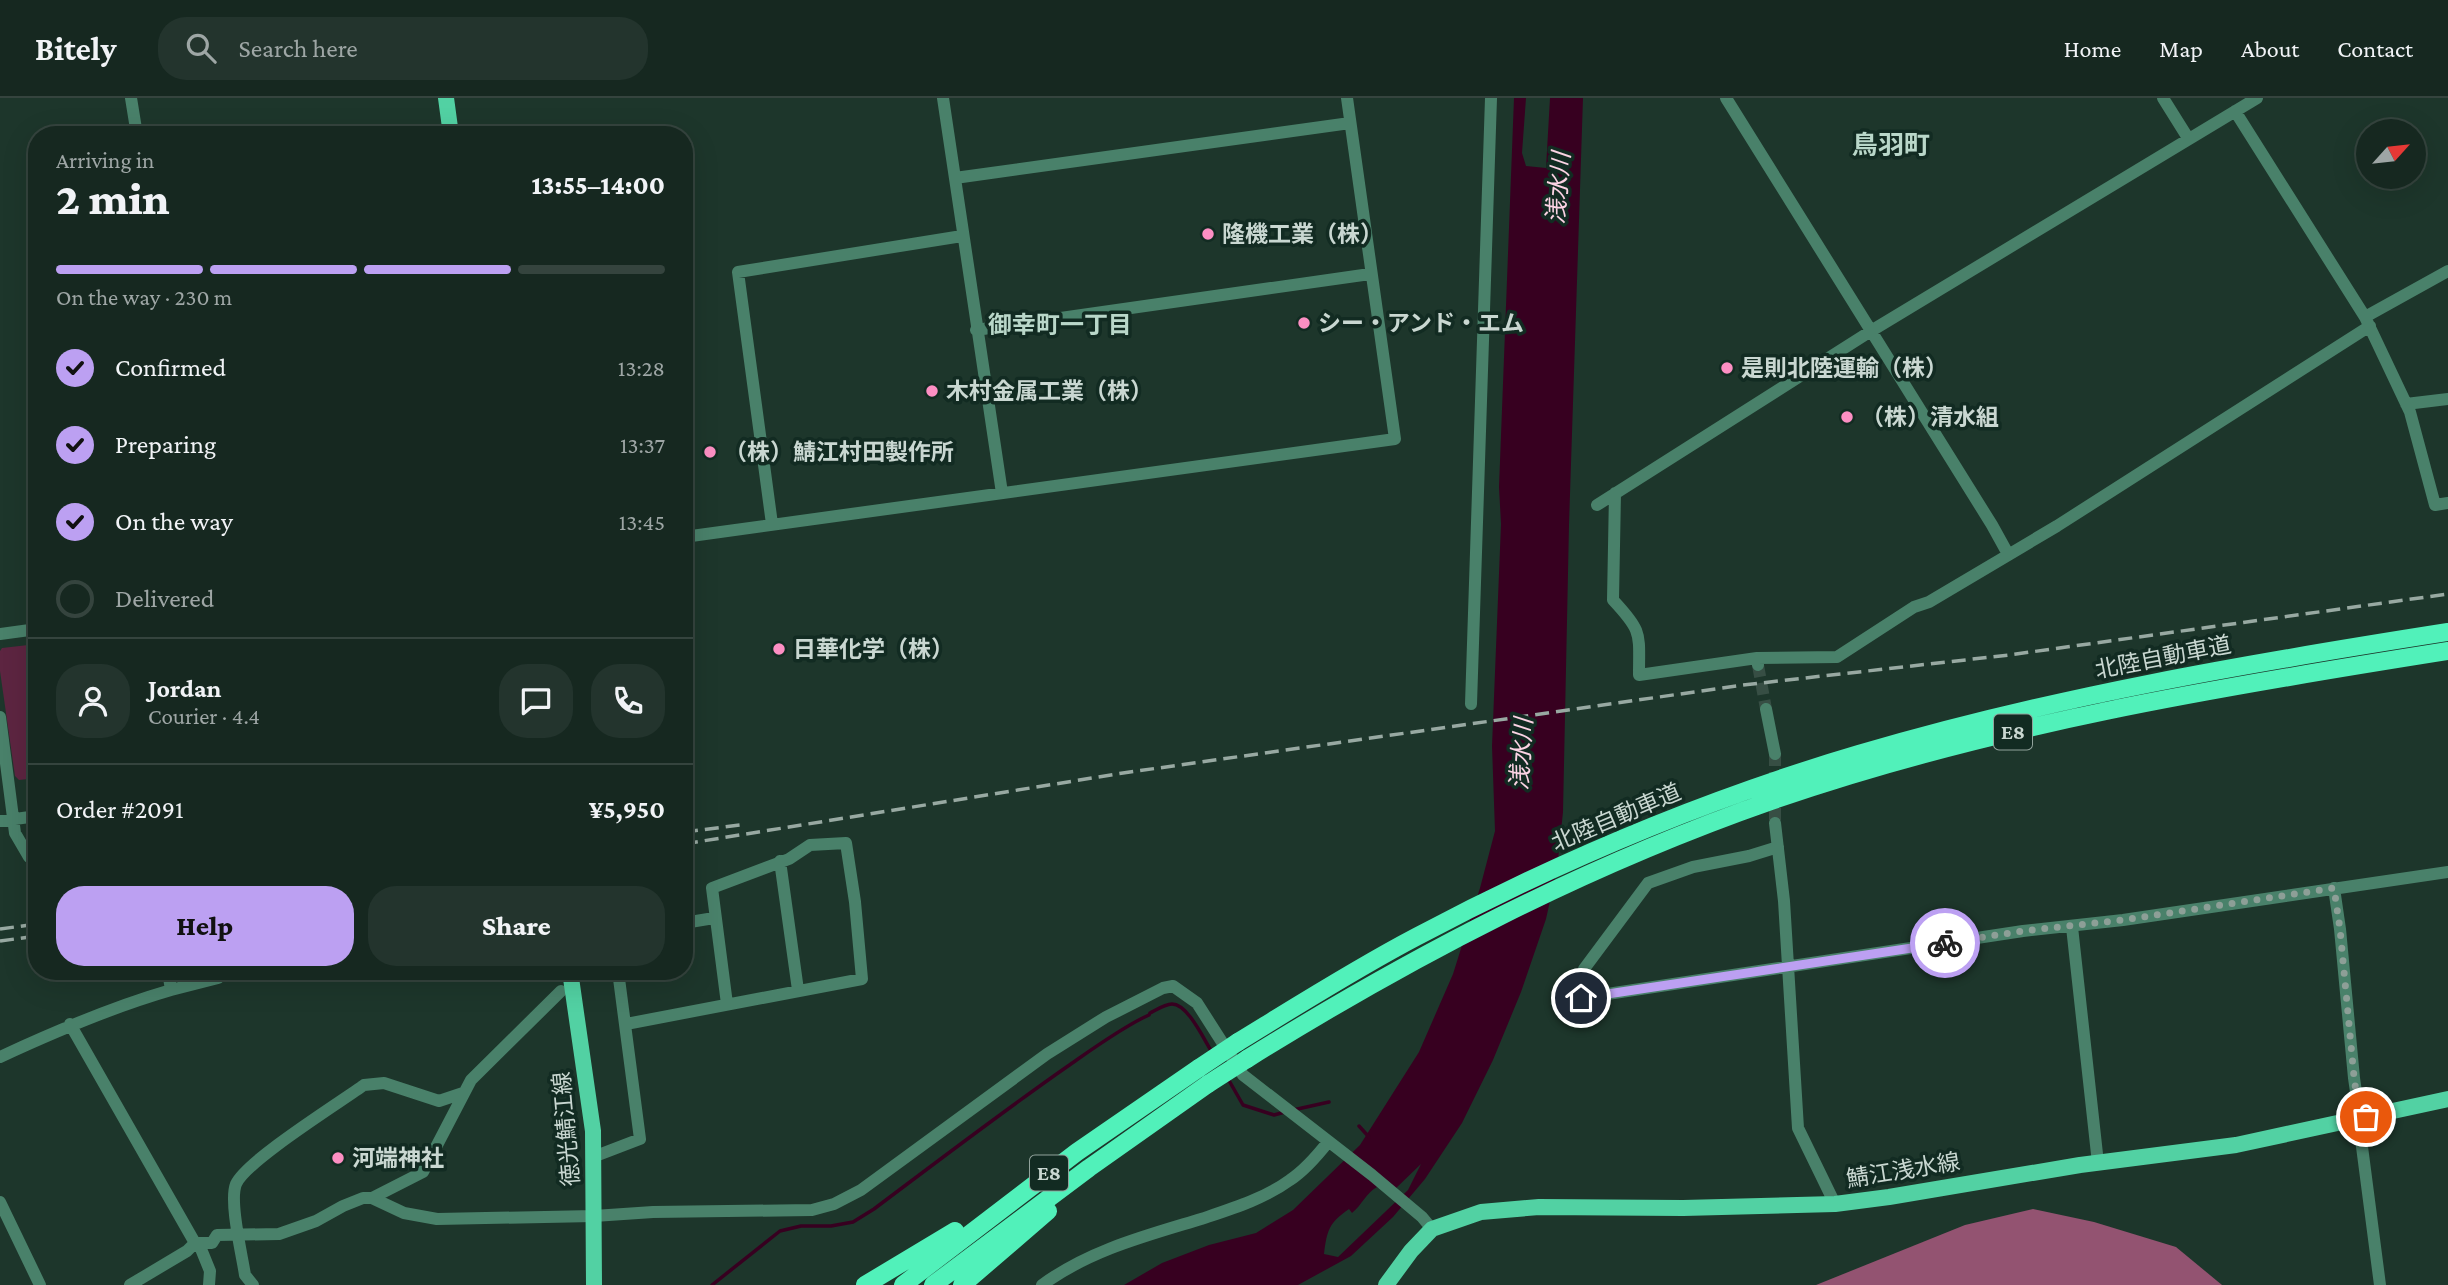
<!DOCTYPE html>
<html lang="en">
<head>
<meta charset="utf-8">
<style>
  :root { --surface:#162820; --page:#23342d; --text:#f1f3f6; --muted:#9ea6a5; --line:#35443e; --accent:#bca0f2 }
  body { margin:0; font-family:"Crimson Pro","Noto Sans JP",serif; background:var(--page); color:var(--text); height:100vh; display:flex; flex-direction:column; font-size:26px; white-space:nowrap }
  * { box-sizing:border-box; margin:0 }
  p { font-size:23px; color:var(--muted) }
  .icon { flex:none; width:38px; height:38px; fill:none; stroke:currentColor; stroke-width:2; stroke-linecap:round; stroke-linejoin:round }
  .map { position:relative; flex:1; overflow:hidden }
  .details { position:absolute; left:28px; top:28px; width:665px; height:854px; display:flex; flex-direction:column; background:var(--surface); border-radius:28px; box-shadow:0 7px 28px #0002,0 0 0 2px var(--line) }
  .details>* { flex:none }
  .needle { width:46px; rotate:63deg }
  .buttons { position:absolute; left:2356px; top:21px; display:grid; gap:14px }
  .buttons a { display:grid; place-items:center; width:70px; height:70px; border-radius:50%; background:var(--surface); box-shadow:0 7px 28px #0002,0 0 0 2px var(--line); font-size:35px }
  .pin { position:absolute; display:grid; place-items:center; width:60px; height:60px; color:#fff; margin:-30px; border:4px solid #fff; border-radius:50%; box-shadow:0 2px 7px #0007 }
  .courier { position:absolute; display:grid; place-items:center; width:70px; height:70px; margin:-35px; border:5px solid #bca0f2; border-radius:50%; background:#fff; color:#222; box-shadow:0 2px 9px #0007 }
  .overview em { font-style:normal; font-weight:800 }
  .overview div { display:flex; flex-direction:column-reverse }
  .overview { display:flex; align-items:center; justify-content:space-between; height:119px; padding:0 28px }
  h1 { font-size:46px; font-weight:800; line-height:52px }
  .bar { display:grid; grid-template-columns:repeat(4,1fr); gap:10px 7px; align-content:center; height:84px; padding:0 28px }
  .bar i { height:9px; border-radius:5px; background:var(--line) }
  .bar .on { background:var(--accent) }
  .bar p { grid-column:span 4 }
  .line { display:flex; align-items:center; gap:18px; padding:0 28px; border-top:2px solid var(--line) }
  .line div { flex:1 }
  .round { display:grid; place-items:center; flex:none; width:74px; height:74px; border-radius:28px; background:var(--page) }
  ol { padding:0 28px; list-style:none }
  li { display:flex; align-items:center; gap:21px; height:77px }
  li p { margin-inline-start:auto }
  li .icon { padding:7px; border-radius:50%; background:var(--accent); color:#111; stroke-width:4 }
  li:last-child { color:var(--muted) }
  li i { width:38px; height:38px; border:4px solid var(--line); border-radius:50% }
  .button { display:flex; gap:14px; margin-top:auto; padding:14px 28px }
  .button a { flex:1; height:80px; border-radius:28px; background:var(--accent); color:#111; font-size:28px; font-weight:800; line-height:80px; text-align:center }
  .button a+a { background:var(--page); color:var(--text) }
  header { display:flex; align-items:center; gap:42px; box-sizing:border-box; height:98px; padding:0 35px; background:var(--surface); border-bottom:2px solid var(--line) }
  header strong { font-size:33px }
  nav { display:flex; gap:38px; margin-inline-start:auto; font-size:24px }
  .search { width:490px; height:63px; background:var(--page); display:flex; align-items:center; gap:18px; box-sizing:border-box; padding:0 24px; border-radius:28px; color:var(--muted); font-size:26px }
  .map>svg:first-child { display:block }
  .green { fill:#5d2541 }
  .forest { fill:#935371 }
  .water { fill:#370020; fill-rule:evenodd }
  .lines { fill:none; stroke-linecap:round; stroke-linejoin:round }
  .stream { stroke:#370020; stroke-width:3.5 }
  .minor-tunnel { stroke:#374e44; stroke-width:12; stroke-dasharray:12 6; stroke-linecap:butt }
  .minor { stroke:#49816a; stroke-width:12 }
  .major { stroke:#52d1a3; stroke-width:16 }
  .highway { stroke:#51f1ba; stroke-width:18 }
  .rail { stroke:#98a9a2; stroke-width:3.5; stroke-dasharray:14 7; stroke-linecap:butt }
  .highway-bridge { stroke:#51f1ba; stroke-width:18 }
  .done { stroke:#8d9f97; stroke-width:7; stroke-dasharray:0 12.6 }
  .route { stroke:#bca0f2; stroke-width:9 }
  .poi-dot { fill:#fc8fc3; stroke:#122b22; stroke-width:2.5 }
  .labels { text-anchor:middle; dominant-baseline:central; stroke-width:7; stroke-linejoin:round; paint-order:stroke }
  .shield { fill:#122b22; stroke:#92a39c; stroke-width:2 }
  .shield-label { font-size:21px; font-weight:bold; fill:#c9d7d1 }
  .poi-label { font-size:23px; font-weight:bold; fill:#c9d7d1; stroke:#122b22; text-anchor:start }
  .street-label { font-size:23px; fill:#c9d7d1; stroke:#122b22 }
  .water-label { font-size:24px; font-style:italic; fill:#fcd3e4; stroke:#122b22 }
  .neighbourhood-label { font-size:24px; font-weight:bold; fill:#b9d7c9; stroke:#122b22 }
  .quarter-label { font-size:26px; font-weight:bold; fill:#b9d7c9; stroke:#122b22 }
</style>
</head>
<body>
<header>
<strong>Bitely</strong>
<div class="search"><svg class="icon" aria-label="search" viewBox="0 0 24 24"><circle cx="10" cy="10" r="6"/><path d="M15 15l6 6"/></svg>Search here</div>
<nav><a>Home</a><a>Map</a><a>About</a><a>Contact</a></nav>
</header>
<div class="map">
<svg width="2448" height="1187" viewBox="0 0 2448 1187">
  <rect width="100%" height="100%" fill="#1d362b"/>
  <!-- green -->
  <path class="green" d="M37,546v134l-18,2 -4,-4 -15,-105v-20l2,-3z"/>
  <!-- forest -->
  <path class="forest" d="M2033,1111l61,13 82,25 46,38h-406l149,-60z"/>
  <!-- water -->
  <path class="water" d="M1514,0h12l-4,55 4,13 20,2 4,-70h33l-14,427 -6,287 -6,57 -11,50 -25,73 -28,68 -31,63 -37,56 -32,38 -42,39 -53,29h-174l38,-22 47,-18 47,-12 37,-23 67,-65 59,-93 34,-78 27,-86 15,-57 -3,-85 9,-222 -2,-37zM1421,1066l-13,26 -70,67 -14,-3c3,-24 5,-31 25,-45l3,4c10,-8 14,-20 25,-26l15,5z"/>
  <g class="lines">
    <!-- stream -->
    <path class="stream" d="M1227,979l16,28 31,10 11,-3
      M1293,1012l36,-8
      M1359,1028l10,11
      M712,1187l68,-54 21,-5h30l22,-4 21,-13c64,-48 128,-97 194,-143 23,-16 56,-40 81,-51l1,-2c6,-3 15,-9 22,-9 16,0 32,36 40,48"/>
    <!-- minor-tunnel -->
    <path class="minor-tunnel" d="M1758,567l8,44
      M1775,656v69"/>
    <!-- minor -->
    <path class="minor" d="M131,0l6,37
      M943,0l59,395
      M1726,0l266,427 16,29
      M2163,0l25,40
      M2235,13l130,206 45,95 25,93 13,-2
      M955,80l395,-55
      M2365,219l83,-46
      M976,232l394,-56
      M2406,306l42,-5
      M1615,395l-2,107c30,32 26,33 26,75l118,-17
      M1597,407l274,-174 386,-233
      M772,426l-34,-252 224,-36
      M684,439l711,-98 -48,-341
      M0,536l37,-5
      M1758,567l-1,-7 80,-1 77,-50 15,-5 128,-76 313,-200
      M1471,606l20,-606
      M1766,611l9,45
      M0,619l15,116 14,24
      M0,723l37,-5
      M1775,725l9,78 14,227 37,76
      M1778,749l-29,9 -56,11 -45,16 -64,86 -3,29 442,-67 100,-11 325,-48
      M780,763l18,129
      M2334,790l6,41 14,149 2,14 10,25 -5,22 19,146
      M684,825l30,-5
      M2072,829l26,236
      M171,892l47,-12v-7
      M70,926l125,219h17l5,-8 62,-1 37,-13 27,-15 20,-8h9l32,15 33,6 157,-3 59,-4 159,-2 22,-6 27,-14 186,-136 59,-37 57,-29 10,-2 24,17 46,72 129,100 50,42 10,12
      M626,926l236,-45 -7,-77 -9,-59 -36,2 -21,14 -77,29 15,116
      M0,959c56,-26 112,-50 171,-67l-3,-19
      M593,1059l47,-18 -22,-168
      M372,1100l51,-26 48,-92 90,-89
      M0,1104l40,83
      M199,1146l11,27 -1,14
      M130,1187l57,-34 8,-8
      M253,1187l-8,-10c-3,-20 -16,-74 -9,-91 10,-23 103,-81 128,-99l20,-2 55,18 24,-8
      M1042,1187c48,-35 103,-49 159,-66 30,-10 63,-20 89,-39 15,-10 27,-24 38,-38"/>
    <!-- major -->
    <path class="major" d="M446,0l5,37
      M570,873l23,160 1,154
      M1386,1187l25,-34 21,-22 49,-17 58,-5 144,1 152,-4 54,-7 191,-32 156,-20 212,-46"/>
    <!-- highway -->
    <path class="highway" d="M1238,944c59,-36 117,-73 178,-105 141,-75 290,-138 443,-183 192,-57 391,-91 589,-122
      M1247,961c167,-104 338,-193 524,-258 219,-76 449,-114 677,-150
      M865,1187l90,-54
      M903,1187l174,-133 122,-84
      M933,1187l156,-117 119,-84
      M962,1187l86,-74"/>
    <!-- rail -->
    <path class="rail" d="M684,734l56,-7
      M684,746l439,-71 347,-49 273,-39 266,-30 439,-61
      M0,831l37,-5
      M0,843l37,-5"/>
    <!-- highway-bridge -->
    <path class="highway-bridge" d="M1199,970l39,-26
      M1208,986l39,-25"/>
  </g>
  <g class="lines">
    <!-- done -->
    <path class="done" d="M1945,845l78,-12 100,-11 211,-32 6,41 14,148 2,15 10,25"/>
    <!-- route -->
    <path class="route" d="M1581,900l364,-55"/>
  </g>
  <!-- markers -->
  <g class="poi-dot">
    <circle cx="1208" cy="136" r="7"/>
    <circle cx="1304" cy="225" r="7"/>
    <circle cx="1727" cy="270" r="7"/>
    <circle cx="932" cy="293" r="7"/>
    <circle cx="1847" cy="319" r="7"/>
    <circle cx="710" cy="354" r="7"/>
    <circle cx="779" cy="551" r="7"/>
    <circle cx="338" cy="1060" r="7"/>
  </g>
  <g class="labels">
    <!-- shield labels -->
    <g class="shield">
      <rect x="1994" y="616.5" width="38" height="35" rx="5"/>
      <rect x="1030" y="1057.5" width="38" height="35" rx="5"/>
    </g>
    <g class="shield-label">
      <text x="2013" y="634">E8</text>
      <text x="1049" y="1075">E8</text>
    </g>
    <!-- poi labels -->
    <g class="poi-label">
      <text x="1222" y="136">隆機工業（株）</text>
      <text x="1318" y="225">シー・アンド・エム</text>
      <text x="1741" y="270">是則北陸運輸（株）</text>
      <text x="946" y="293">木村金属工業（株）</text>
      <text x="1861" y="319">（株）清水組</text>
      <text x="724" y="354">（株）鯖江村田製作所</text>
      <text x="793" y="551">日華化学（株）</text>
      <text x="352" y="1060">河端神社</text>
    </g>
    <!-- street labels -->
    <g class="street-label">
      <text transform="translate(2163 559) rotate(-11)">北陸自動車道</text>
      <text transform="translate(1616 719) rotate(-23)">北陸自動車道</text>
      <text transform="translate(566 1031) rotate(-95)">徳光鯖江線</text>
      <text transform="translate(1903 1072) rotate(-9)">鯖江浅水線</text>
    </g>
    <!-- water labels -->
    <g class="water-label">
      <text transform="translate(1558 90) rotate(-85)">浅水川</text>
      <text transform="translate(1521 656) rotate(-86)">浅水川</text>
    </g>
    <!-- neighbourhood labels -->
    <g class="neighbourhood-label">
      <text x="1060" y="226">御幸町一丁目</text>
    </g>
    <!-- quarter labels -->
    <g class="quarter-label">
      <text x="1891" y="47">鳥羽町</text>
    </g>
  </g>
</svg>
<div class="buttons">
<a><svg class="needle" viewBox="-14 -14 28 28"><path d="M0-13l5 13h-10z" fill="#e53935"/><path d="M0 13l5-13h-10z" fill="#9ea6a5"/></svg></a>
</div>
<div class="pin" style="left:2366px;top:1019px;background:#ea580c"><svg class="icon" aria-label="bag" viewBox="0 0 24 24"><path d="M5 8h14l-1 12H6zM9 8a3 3 0 0 1 6 0"/></svg></div>
<div class="pin" style="left:1581px;top:900px;background:#1f2937"><svg class="icon" aria-label="home" viewBox="0 0 24 24"><path d="M3 11l9-7 9 7M6 9v11h12V9"/></svg></div>
<div class="courier" style="left:1945px;top:845px"><svg class="icon" aria-label="bike" viewBox="0 0 24 24"><circle cx="6" cy="16" r="4"/><circle cx="18" cy="16" r="4"/><path d="M6 16l4-8h5l3 8M10 8l3 8H6M13 5h3"/></svg></div>
<section class="details">
<div class="overview"><div><h1>2 min</h1><p>Arriving in</p></div><em>13:55–14:00</em></div>
<div class="bar"><i class="on"></i><i class="on"></i><i class="on"></i><i></i><p>On the way · 230 m</p></div>
<ol>
<li><svg class="icon" aria-label="check" viewBox="0 0 24 24"><path d="M5 12l5 5 9-10"/></svg>Confirmed<p>13:28</p></li>
<li><svg class="icon" aria-label="check" viewBox="0 0 24 24"><path d="M5 12l5 5 9-10"/></svg>Preparing<p>13:37</p></li>
<li><svg class="icon" aria-label="check" viewBox="0 0 24 24"><path d="M5 12l5 5 9-10"/></svg>On the way<p>13:45</p></li>
<li><i></i>Delivered</li>
</ol>
<div class="line" style="height:126px"><a class="round"><svg class="icon" aria-label="person" viewBox="0 0 24 24"><circle cx="12" cy="8" r="4"/><path d="M4 21q1-7 8-7t8 7"/></svg></a><div><b>Jordan</b><p>Courier · 4.4</p></div><a class="round"><svg class="icon" aria-label="chat" viewBox="0 0 24 24"><path d="M4 5h16v11H9l-5 4z"/></svg></a><a class="round"><svg class="icon" aria-label="phone" viewBox="0 0 24 24"><path d="M5 4h4l2 5-3 2q2 4 5 5l2-3 5 2v4C11 20 4 13 5 4z"/></svg></a></div>
<div class="line" style="height:91px"><div>Order #2091</div><b>¥5,950</b></div>
<div class="button"><a>Help</a><a>Share</a></div>
</section>
</div>
</body>
</html>
